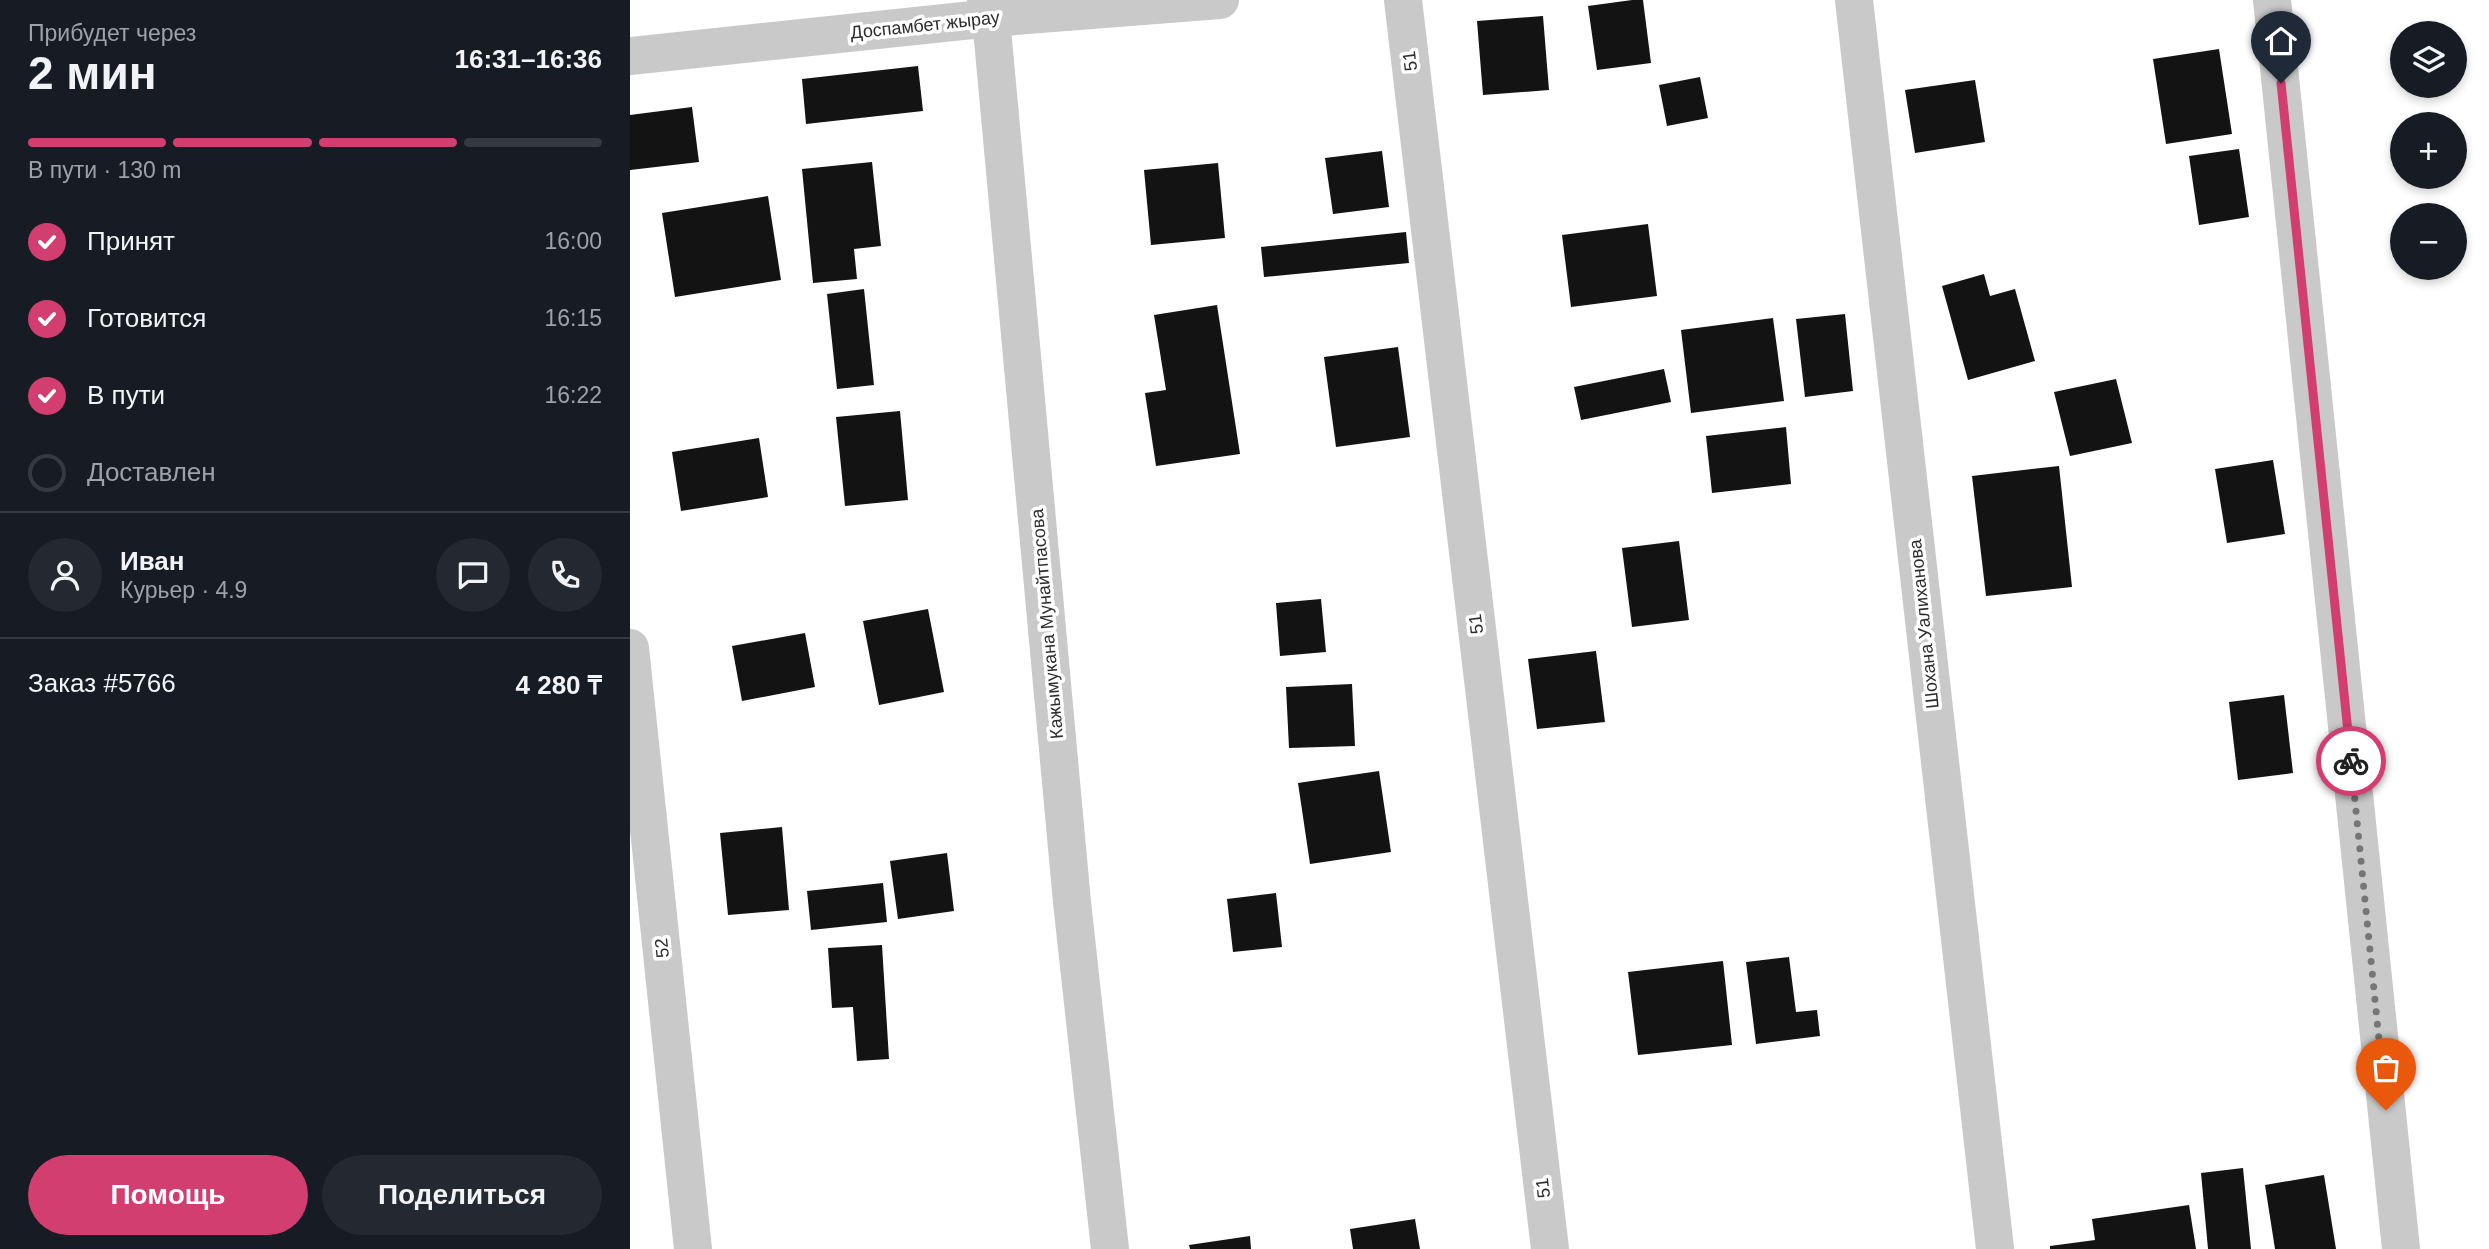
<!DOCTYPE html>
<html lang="ru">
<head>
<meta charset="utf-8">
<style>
  :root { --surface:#171b24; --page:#242831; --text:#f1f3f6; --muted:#9ea1a6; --line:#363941; --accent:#d33e70 }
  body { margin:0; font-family:Helvetica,sans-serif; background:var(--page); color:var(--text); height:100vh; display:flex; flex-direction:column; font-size:26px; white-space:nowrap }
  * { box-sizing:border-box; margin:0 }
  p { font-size:23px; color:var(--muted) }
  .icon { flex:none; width:38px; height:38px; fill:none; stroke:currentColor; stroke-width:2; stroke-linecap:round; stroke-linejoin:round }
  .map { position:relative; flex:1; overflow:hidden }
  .drawer { display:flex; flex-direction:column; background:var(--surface); width:630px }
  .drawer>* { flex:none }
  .buttons { position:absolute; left:1760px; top:21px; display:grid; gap:14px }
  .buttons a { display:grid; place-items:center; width:77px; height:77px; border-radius:50%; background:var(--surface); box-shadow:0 4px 10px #0003; font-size:35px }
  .pin { position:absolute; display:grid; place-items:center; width:60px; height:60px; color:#fff; margin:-72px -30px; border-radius:50% 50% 50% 0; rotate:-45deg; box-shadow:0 0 7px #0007 }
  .pin .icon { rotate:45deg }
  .courier { position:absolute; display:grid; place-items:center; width:70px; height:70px; margin:-35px; border:5px solid #d33e70; border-radius:50%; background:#fff; color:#222; box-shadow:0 2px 9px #0007 }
  .headline em { font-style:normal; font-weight:700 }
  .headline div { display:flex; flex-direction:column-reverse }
  .headline { display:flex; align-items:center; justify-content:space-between; height:119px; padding:0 28px }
  h1 { font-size:46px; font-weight:700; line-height:52px }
  .bar { display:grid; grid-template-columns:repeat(4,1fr); gap:10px 7px; align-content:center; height:84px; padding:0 28px }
  .bar i { height:9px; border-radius:5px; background:var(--line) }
  .bar .on { background:var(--accent) }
  .bar p { grid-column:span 4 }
  .line { display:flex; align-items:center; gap:18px; padding:0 28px; border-top:2px solid var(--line) }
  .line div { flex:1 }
  .round { display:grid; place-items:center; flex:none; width:74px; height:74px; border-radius:37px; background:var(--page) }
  ol { padding:0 28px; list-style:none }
  li { display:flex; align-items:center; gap:21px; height:77px }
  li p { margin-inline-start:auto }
  li .icon { padding:7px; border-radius:50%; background:var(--accent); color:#fff; stroke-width:4 }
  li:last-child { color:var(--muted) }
  li i { width:38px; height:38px; border:4px solid var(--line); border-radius:50% }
  .button { display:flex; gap:14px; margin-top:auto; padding:14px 28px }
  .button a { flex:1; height:80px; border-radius:42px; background:var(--accent); color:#fff; font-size:28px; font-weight:700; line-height:80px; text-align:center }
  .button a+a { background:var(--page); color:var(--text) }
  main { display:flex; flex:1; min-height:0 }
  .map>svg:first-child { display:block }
  .building { fill:#131313 }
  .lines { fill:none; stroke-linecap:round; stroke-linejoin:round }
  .minor { stroke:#c9c9c9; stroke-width:38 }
  .done { stroke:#767676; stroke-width:7; stroke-dasharray:0 12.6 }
  .route { stroke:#d33e70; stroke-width:9 }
  .labels { text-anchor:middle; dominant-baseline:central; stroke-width:7; stroke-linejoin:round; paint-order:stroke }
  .street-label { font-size:18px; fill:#2c2c2c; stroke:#fff }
</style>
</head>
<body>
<main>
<section class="drawer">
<div class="headline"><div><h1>2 мин</h1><p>Прибудет через</p></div><em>16:31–16:36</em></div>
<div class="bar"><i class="on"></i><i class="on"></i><i class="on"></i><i></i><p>В пути · 130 m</p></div>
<ol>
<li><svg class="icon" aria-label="check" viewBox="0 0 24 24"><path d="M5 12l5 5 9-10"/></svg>Принят<p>16:00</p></li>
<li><svg class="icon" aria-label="check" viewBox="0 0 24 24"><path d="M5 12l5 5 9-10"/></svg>Готовится<p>16:15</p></li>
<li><svg class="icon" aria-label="check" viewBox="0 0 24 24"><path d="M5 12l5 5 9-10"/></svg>В пути<p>16:22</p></li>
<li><i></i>Доставлен</li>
</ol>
<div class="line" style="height:126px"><a class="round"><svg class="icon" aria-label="person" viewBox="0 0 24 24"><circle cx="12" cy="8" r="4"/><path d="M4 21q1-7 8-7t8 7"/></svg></a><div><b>Иван</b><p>Курьер · 4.9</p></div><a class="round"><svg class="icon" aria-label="chat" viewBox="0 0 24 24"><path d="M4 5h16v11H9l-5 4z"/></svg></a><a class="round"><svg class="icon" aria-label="phone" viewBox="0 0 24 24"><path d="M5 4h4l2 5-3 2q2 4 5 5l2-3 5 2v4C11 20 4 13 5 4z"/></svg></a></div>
<div class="line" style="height:91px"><div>Заказ #5766</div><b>4 280 ₸</b></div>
<div class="button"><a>Помощь</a><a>Поделиться</a></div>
</section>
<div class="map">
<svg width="1859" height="1249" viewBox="0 0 1859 1249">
  <rect width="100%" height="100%" fill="#fff"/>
  <!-- building -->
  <path class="building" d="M1002,0h11l8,63 -54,7 -9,-64z
    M913,16l6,74 -66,5 -6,-74z
    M1589,49l13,85 -66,10 -13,-85z
    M288,66l5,45 -117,13 -4,-45z
    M1070,77l8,41 -41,8 -8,-41z
    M1345,80l10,62 -70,11 -10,-63z
    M62,107l7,55 -69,8v-55z
    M1609,149l10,68 -50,8 -10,-69z
    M752,151l7,56 -56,7 -8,-56z
    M242,162l9,84 -27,3 3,30 -44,4 -11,-114z
    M588,163l7,75 -74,7 -7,-75z
    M138,196l13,84 -106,17 -13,-84z
    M1018,224l9,72 -86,11 -9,-72z
    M776,232l3,31 -145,14 -3,-30z
    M1354,274l6,22 25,-7 20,72 -67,19 -26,-94z
    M234,289l10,96 -37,4 -10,-95z
    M587,305l23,149 -84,12 -11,-73 21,-3 -12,-75z
    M1215,314l8,77 -48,6 -9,-78z
    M1143,318l11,83 -93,12 -10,-83z
    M768,347l12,90 -74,10 -12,-90z
    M1034,369l7,33 -90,18 -7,-33z
    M1486,379l16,64 -62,13 -16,-64z
    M270,411l8,89 -63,6 -9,-89z
    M1156,427l5,57 -79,9 -6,-57z
    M129,438l9,59 -87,14 -9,-59z
    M1643,460l12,74 -58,9 -12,-74z
    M1429,466l13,121 -86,9 -14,-120z
    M1049,541l10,79 -57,7 -10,-79z
    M691,599l5,53 -46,4 -4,-53z
    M298,609l16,83 -65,13 -16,-84z
    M175,633l10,54 -73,14 -10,-55z
    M966,651l9,71 -68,7 -9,-70z
    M722,684l3,62 -66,2 -3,-61z
    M1654,695l9,78 -55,7 -9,-78z
    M749,771l12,81 -81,12 -12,-81z
    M152,827l7,83 -61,5 -8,-82z
    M317,853l7,58 -56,8 -8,-58z
    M253,883l4,39 -76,8 -4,-39z
    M646,893l6,54 -49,5 -6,-53z
    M252,945l7,114 -32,2 -4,-54 -21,1 -4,-60z
    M1159,957l7,55 21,-2 3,26 -64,8 -10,-82z
    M1093,961l9,84 -94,10 -10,-83z
    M1613,1168l8,81h-43l-7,-76z
    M1694,1175l12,74h-61l-10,-64z
    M1559,1205l7,44h-146v-3l45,-6 -3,-21z
    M785,1219l5,30h-67l-3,-20z
    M620,1236l1,13h-61l-1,-4z"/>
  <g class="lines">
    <!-- minor -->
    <path class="minor" d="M356,0l5,18 81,884 38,347
      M773,0l147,1249
      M1224,0l141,1249
      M1642,0l129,1249
      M0,56l361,-38 229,-18
      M0,648l63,601"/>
  </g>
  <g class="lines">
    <!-- done -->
    <path class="done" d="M1721,761l35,349"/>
    <!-- route -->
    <path class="route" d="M1651,83l70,678"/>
  </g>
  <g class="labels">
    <!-- street labels -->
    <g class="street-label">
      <text transform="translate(295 25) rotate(-6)">Доспамбет жырау</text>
      <text transform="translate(780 61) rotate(-97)">51</text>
      <text transform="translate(417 624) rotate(-95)">Кажымукана Мунайтпасова</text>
      <text transform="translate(846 624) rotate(-97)">51</text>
      <text transform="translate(1294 624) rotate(-96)">Шохана Уалиханова</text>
      <text transform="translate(32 948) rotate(-96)">52</text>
      <text transform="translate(913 1188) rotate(-97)">51</text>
    </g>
  </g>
</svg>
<div class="buttons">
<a><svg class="icon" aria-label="layers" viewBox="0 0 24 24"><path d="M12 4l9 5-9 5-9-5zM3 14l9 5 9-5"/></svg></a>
<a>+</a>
<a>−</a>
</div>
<div class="pin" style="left:1756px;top:1110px;background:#ea580c"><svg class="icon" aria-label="bag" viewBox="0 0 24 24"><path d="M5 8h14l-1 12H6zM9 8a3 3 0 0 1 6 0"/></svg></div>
<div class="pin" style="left:1651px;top:83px;background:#1f2937"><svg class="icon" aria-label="home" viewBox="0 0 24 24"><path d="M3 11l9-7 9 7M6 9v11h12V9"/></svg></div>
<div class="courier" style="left:1721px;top:761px"><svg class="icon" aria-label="bike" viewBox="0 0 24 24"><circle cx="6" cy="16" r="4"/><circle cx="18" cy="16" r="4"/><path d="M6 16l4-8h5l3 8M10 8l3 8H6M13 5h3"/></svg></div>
</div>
</main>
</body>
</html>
